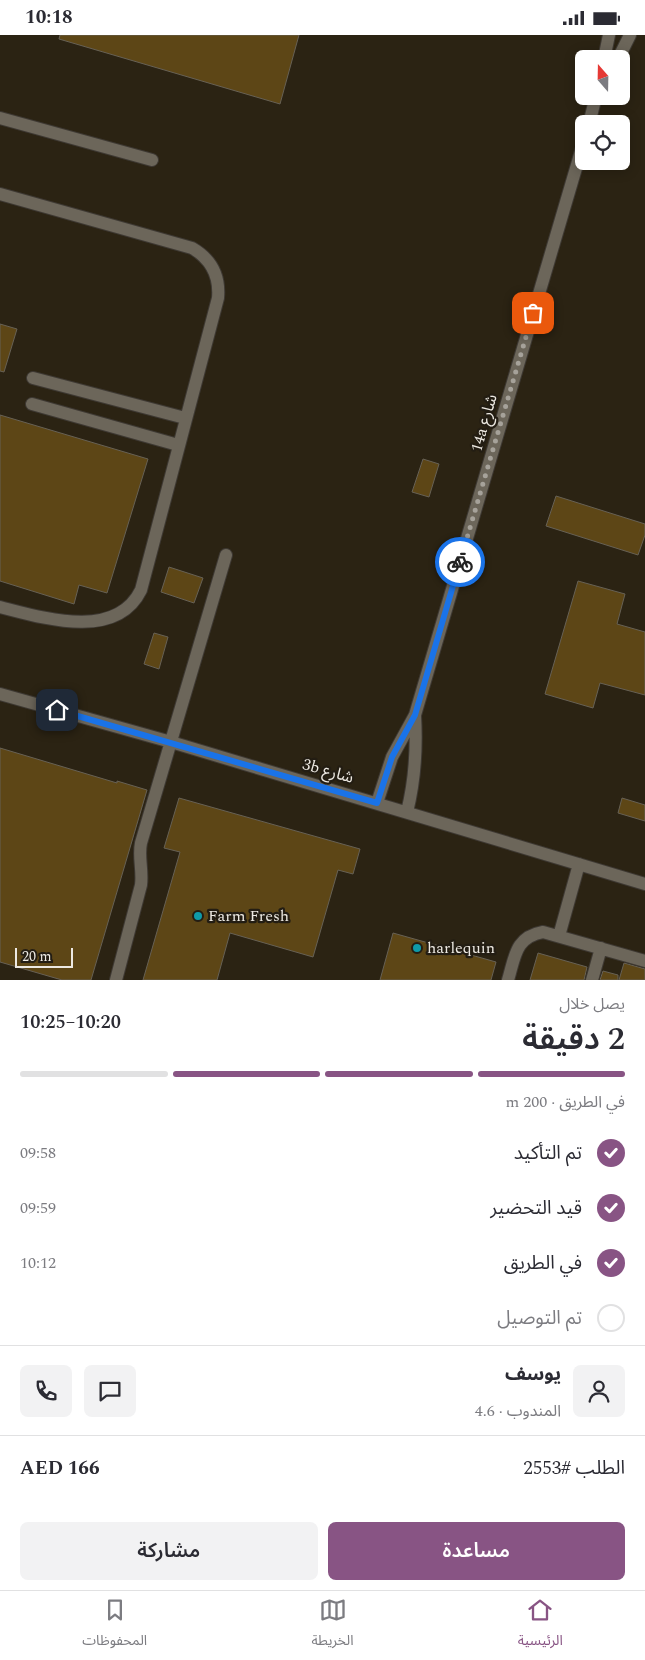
<!DOCTYPE html>
<html lang="ar">
<head>
<meta charset="utf-8">
<style>
  :root { --surface:#fff; --page:#f2f2f3; --text:#2b2b33; --muted:#7c7c81; --line:#e1e1e2; --accent:#885484 }
  body { margin:0; font-family:Spectral,"Noto Sans Arabic",serif; background:var(--page); color:var(--text); direction:rtl; height:100vh; display:flex; flex-direction:column; font-size:19px; white-space:nowrap }
  * { box-sizing:border-box; margin:0 }
  p { font-size:16px; color:var(--muted) }
  .icon { flex:none; width:28px; height:28px; fill:none; stroke:currentColor; stroke-width:2; stroke-linecap:round; stroke-linejoin:round }
  .map { position:relative; height:945px; overflow:hidden; direction:ltr }
  .details { display:flex; flex-direction:column; background:var(--surface); flex:1 }
  .details>* { flex:none }
  .needle { width:32px; rotate:340deg }
  .fabs { position:absolute; left:575px; top:15px; display:grid; gap:10px }
  .fabs a { display:grid; place-items:center; width:55px; height:55px; border-radius:8px; background:var(--surface); box-shadow:0 2px 12px #0003; font-size:25px }
  .scale { position:absolute; left:15px; bottom:12px; width:58px; box-sizing:border-box; padding-left:5px; border:2px solid #ede9e2; border-top:0; font-size:14px; line-height:18px; white-space:nowrap; color:#ede9e2; -webkit-text-stroke:4px #231d13; paint-order:stroke }
  .pin { position:absolute; display:grid; place-items:center; width:42px; height:42px; color:#fff; margin:-21px; border-radius:10px; box-shadow:0 2px 8px #0006 }
  .courier { position:absolute; display:grid; place-items:center; width:50px; height:50px; margin:-25px; border:4px solid #1a73e8; border-radius:50%; background:#fff; color:#222; box-shadow:0 1px 6px #0007 }
  .head em { font-style:normal; font-weight:600 }
  .head div { display:flex; flex-direction:column-reverse }
  .head { display:flex; align-items:center; justify-content:space-between; height:85px; padding:0 20px }
  h1 { font-size:32px; font-weight:600; line-height:38px }
  .bar { display:grid; grid-template-columns:repeat(4,1fr); gap:8px 5px; align-content:center; height:60px; padding:0 20px }
  .bar i { height:6px; border-radius:4px; background:var(--line) }
  .bar .active { background:var(--accent) }
  .bar p { grid-column:span 4 }
  .line { display:flex; align-items:center; gap:12px; padding:0 20px; border-top:1px solid var(--line) }
  .line div { flex:1 }
  .round { display:grid; place-items:center; flex:none; width:52px; height:52px; border-radius:8px; background:var(--page) }
  ol { padding:0 20px; list-style:none }
  li { display:flex; align-items:center; gap:15px; height:55px }
  li p { margin-inline-start:auto }
  li .icon { padding:5px; border-radius:50%; background:var(--accent); color:#fff; stroke-width:4 }
  li:last-child { color:var(--muted) }
  li i { width:28px; height:28px; border:2px solid var(--line); border-radius:50% }
  .button { display:flex; gap:10px; margin-top:auto; padding:10px 20px }
  .button a { flex:1; height:58px; border-radius:8px; background:var(--accent); color:#fff; font-size:20px; font-weight:600; line-height:58px; text-align:center }
  .button a+a { background:var(--page); color:var(--text) }
  .status { display:flex; justify-content:space-between; align-items:center; height:35px; padding:0 25px; background:var(--surface); direction:ltr }
  .status svg { height:14px; fill:currentColor }
  .tabs { display:flex; justify-content:space-around; align-items:center; height:70px; border-top:1px solid var(--line); background:var(--surface); font-size:14px; color:var(--muted) }
  .tabs a { display:grid; justify-items:center; gap:2px }
  .tabs .active { color:var(--accent) }
  .map>svg:first-child { display:block }
  .built { fill:#2b2313; fill-rule:evenodd }
  .building { fill:#5d4616; stroke:#676155 }
  .lines { fill:none; stroke-linecap:round; stroke-linejoin:round }
  .minor-casing { stroke:#3e3933; stroke-width:14 }
  .minor { stroke:#6c665a; stroke-width:12 }
  .done { stroke:#a6a29a; stroke-width:5; stroke-dasharray:0 9 }
  .route { stroke:#1a73e8; stroke-width:6 }
  .culture-dot { fill:#0f9aa8; stroke:#231d13; stroke-width:2 }
  .labels { text-anchor:middle; dominant-baseline:central; stroke-width:4.5; stroke-linejoin:round; paint-order:stroke }
  .street-label { font-size:16px; fill:#ede9e2; stroke:#231d13 }
  .poi-label { font-size:16px; fill:#ede9e2; stroke:#231d13; text-anchor:start }
</style>
</head>
<body>
<div class="status"><b>10:18</b><svg viewBox="0 0 49 12"><path d="M0 12V9h3v3zM5 12V6h3v6zM10 12V3h3v9zM15 12V0h3v12zM26 1h20v11H26zM47 4h2v5h-2z"/></svg></div>
<div class="map">
<svg width="645" height="945" viewBox="0 0 645 945">
  <rect width="100%" height="100%" fill="#231d13"/>
  <!-- built -->
  <path class="built" d="M0,0h645v945h-645zM584,24h37v37h-37zM584,89h37v37h-37z"/>
  <!-- building -->
  <path class="building" d="M60,0h239l-19,69 -221,-65z
    M0,289l17,5 -13,43 -4,-1z
    M0,380l148,44 -41,134 -28,-8 -5,19 -74,-23z
    M423,424l16,5 -10,33 -17,-5z
    M556,461l89,28v11l-7,20 -92,-29z
    M169,532l34,11 -9,25 -33,-11z
    M578,546l47,13 -8,30 28,8v63l-45,-12 -7,25 -48,-14z
    M154,598l14,4 -9,32 -15,-5z
    M0,713l117,35v-2l30,9 -56,190h-29l-62,-18z
    M179,763l181,51 -7,25 -15,-4 -25,87 -83,-24 -13,47h-74l37,-128 -16,-4z
    M622,763l23,7v16l-27,-8z
    M393,898l103,29 -5,18h-111z
    M538,918l49,14 -3,13h-54z
    M624,928l21,6v11h-26z
    M603,936l15,4v5h-18z"/>
  <g class="lines">
    <!-- minor casing -->
    <g class="minor-casing">
      <path id="minor" d="M604,24l5,-24
        M618,24l12,-24
        M0,83l152,42
        M589,89l7,-28
        M0,159l192,54c19,11 28,27 26,50l-77,292c-25,51 -98,28 -141,17
        M33,343l152,40
        M32,369l146,41
        M0,659l171,48 474,142
        M377,768l15,-46 23,-42 169,-574
        M407,777c8,-32 10,-63 8,-97
        M559,901l20,-72
        M116,945l25,-95c2,-15 -3,-28 0,-42l85,-288
        M508,945c7,-23 7,-43 35,-48l102,29
        M592,945l9,-32"/>
    </g>
    <!-- minor -->
    <use href="#minor" class="minor"/>
  </g>
  <g class="lines">
    <!-- done -->
    <path class="done" d="M460,527l73,-249"/>
    <!-- route -->
    <path class="route" d="M57,675l320,93 15,-46 23,-42 45,-153"/>
  </g>
  <!-- markers -->
  <g class="culture-dot">
    <circle cx="198" cy="881" r="5"/>
    <circle cx="417" cy="913" r="5"/>
  </g>
  <g class="labels">
    <!-- street labels -->
    <g class="street-label">
      <text transform="translate(484 388) rotate(-74)">14a شارع</text>
      <text transform="translate(328 736) rotate(16)">3b شارع</text>
    </g>
    <!-- poi labels -->
    <g class="poi-label">
      <text x="208" y="881">Farm Fresh</text>
      <text x="427" y="913">harlequin</text>
    </g>
  </g>
</svg>
<div class="fabs">
<a><svg class="needle" viewBox="-14 -14 28 28"><path d="M0-13l5 13h-10z" fill="#e53935"/><path d="M0 13l5-13h-10z" fill="#7c7c81"/></svg></a>
<a><svg class="icon" aria-label="locate" viewBox="0 0 24 24"><circle cx="12" cy="12" r="6"/><path d="M12 2v4M12 18v4M2 12h4M18 12h4"/></svg></a>
</div>
<div class="scale">20 m</div>
<div class="pin" style="left:533px;top:278px;background:#ea580c"><svg class="icon" aria-label="bag" viewBox="0 0 24 24"><path d="M5 8h14l-1 12H6zM9 8a3 3 0 0 1 6 0"/></svg></div>
<div class="pin" style="left:57px;top:675px;background:#1f2937"><svg class="icon" aria-label="home" viewBox="0 0 24 24"><path d="M3 11l9-7 9 7M6 9v11h12V9"/></svg></div>
<div class="courier" style="left:460px;top:527px"><svg class="icon" aria-label="bike" viewBox="0 0 24 24"><circle cx="6" cy="16" r="4"/><circle cx="18" cy="16" r="4"/><path d="M6 16l4-8h5l3 8M10 8l3 8H6M13 5h3"/></svg></div>
</div>
<section class="details">
<div class="head"><div><h1>2 دقيقة</h1><p>يصل خلال</p></div><em>10:20–10:25</em></div>
<div class="bar"><i class="active"></i><i class="active"></i><i class="active"></i><i></i><p>في الطريق · 200 m</p></div>
<ol>
<li><svg class="icon" aria-label="check" viewBox="0 0 24 24"><path d="M5 12l5 5 9-10"/></svg>تم التأكيد<p>09:58</p></li>
<li><svg class="icon" aria-label="check" viewBox="0 0 24 24"><path d="M5 12l5 5 9-10"/></svg>قيد التحضير<p>09:59</p></li>
<li><svg class="icon" aria-label="check" viewBox="0 0 24 24"><path d="M5 12l5 5 9-10"/></svg>في الطريق<p>10:12</p></li>
<li><i></i>تم التوصيل</li>
</ol>
<div class="line" style="height:90px"><a class="round"><svg class="icon" aria-label="person" viewBox="0 0 24 24"><circle cx="12" cy="8" r="4"/><path d="M4 21q1-7 8-7t8 7"/></svg></a><div><b>يوسف</b><p>المندوب · 4.6</p></div><a class="round"><svg class="icon" aria-label="chat" viewBox="0 0 24 24"><path d="M4 5h16v11H9l-5 4z"/></svg></a><a class="round"><svg class="icon" aria-label="phone" viewBox="0 0 24 24"><path d="M5 4h4l2 5-3 2q2 4 5 5l2-3 5 2v4C11 20 4 13 5 4z"/></svg></a></div>
<div class="line" style="height:65px"><div>الطلب #2553</div><b>AED 166</b></div>
<div class="button"><a>مساعدة</a><a>مشاركة</a></div>
</section>
<nav class="tabs">
<a class="active"><svg class="icon" aria-label="home" viewBox="0 0 24 24"><path d="M3 11l9-7 9 7M6 9v11h12V9"/></svg>الرئيسية</a>
<a><svg class="icon" aria-label="map" viewBox="0 0 24 24"><path d="M3 6l6-2 6 2 6-2v14l-6 2-6-2-6 2zM9 4v14M15 6v14"/></svg>الخريطة</a>
<a><svg class="icon" aria-label="saved" viewBox="0 0 24 24"><path d="M7 4h10v16l-5-4-5 4z"/></svg>المحفوظات</a>
</nav>
</body>
</html>
